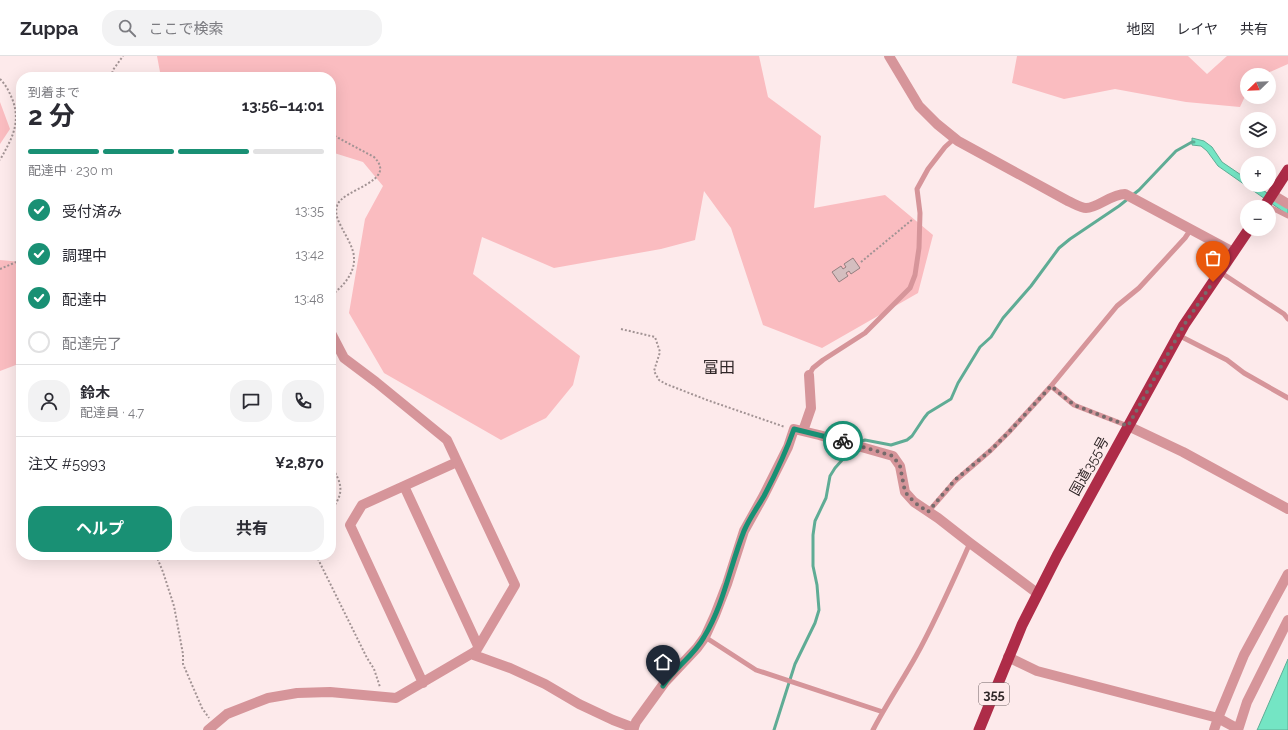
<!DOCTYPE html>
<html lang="ja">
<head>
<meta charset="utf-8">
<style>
  :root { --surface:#fff; --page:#f2f2f3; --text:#2b2b33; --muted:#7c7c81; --line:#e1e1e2; --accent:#199074 }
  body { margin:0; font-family:Raleway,"Noto Sans JP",sans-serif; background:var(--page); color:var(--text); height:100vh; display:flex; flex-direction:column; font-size:15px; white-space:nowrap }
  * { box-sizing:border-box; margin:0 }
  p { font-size:13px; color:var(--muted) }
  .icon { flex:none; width:22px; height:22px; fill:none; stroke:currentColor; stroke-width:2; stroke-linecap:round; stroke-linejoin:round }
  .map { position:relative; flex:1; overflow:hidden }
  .panel { position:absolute; left:16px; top:16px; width:320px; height:488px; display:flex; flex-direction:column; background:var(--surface); border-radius:16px; box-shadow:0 4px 16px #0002 }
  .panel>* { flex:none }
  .needle { width:26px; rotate:247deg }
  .controls { position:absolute; left:1240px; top:12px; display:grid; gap:8px }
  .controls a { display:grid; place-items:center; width:36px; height:36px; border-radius:50%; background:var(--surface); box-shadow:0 4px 16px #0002; font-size:20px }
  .pin { position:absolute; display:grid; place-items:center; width:34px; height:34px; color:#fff; margin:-41px -17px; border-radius:50% 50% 50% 0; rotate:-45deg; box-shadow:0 0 4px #0007 }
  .pin .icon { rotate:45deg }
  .courier { position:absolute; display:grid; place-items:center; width:40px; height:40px; margin:-20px; border:3px solid #199074; border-radius:50%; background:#fff; color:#222; box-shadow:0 1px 5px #0007 }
  .summary em { font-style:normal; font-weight:700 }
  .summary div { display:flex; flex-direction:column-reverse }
  .summary { display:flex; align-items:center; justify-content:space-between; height:68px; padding:0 12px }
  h1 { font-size:26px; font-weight:700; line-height:30px }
  .bar { display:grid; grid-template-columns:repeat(4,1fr); gap:6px 4px; align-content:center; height:48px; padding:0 12px }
  .bar i { height:5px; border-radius:3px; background:var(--line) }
  .bar .selected { background:var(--accent) }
  .bar p { grid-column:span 4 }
  .line { display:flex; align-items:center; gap:10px; padding:0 12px; border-top:1px solid var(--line) }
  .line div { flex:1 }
  .round { display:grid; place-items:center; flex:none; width:42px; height:42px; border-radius:16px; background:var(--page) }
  ol { padding:0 12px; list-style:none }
  li { display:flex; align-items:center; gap:12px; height:44px }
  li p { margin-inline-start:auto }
  li .icon { padding:4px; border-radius:50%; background:var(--accent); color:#fff; stroke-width:4 }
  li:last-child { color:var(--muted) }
  li i { width:22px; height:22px; border:2px solid var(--line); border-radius:50% }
  .primary-button { display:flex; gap:8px; margin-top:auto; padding:8px 12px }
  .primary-button a { flex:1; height:46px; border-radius:16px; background:var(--accent); color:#fff; font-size:16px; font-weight:700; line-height:46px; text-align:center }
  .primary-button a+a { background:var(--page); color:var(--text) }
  header { display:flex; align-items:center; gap:24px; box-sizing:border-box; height:56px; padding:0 20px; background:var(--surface); border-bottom:1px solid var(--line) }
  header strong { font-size:19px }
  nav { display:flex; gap:22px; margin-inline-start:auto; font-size:14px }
  .search { width:280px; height:36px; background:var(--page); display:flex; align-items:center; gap:10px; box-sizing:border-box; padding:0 14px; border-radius:16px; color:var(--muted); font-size:15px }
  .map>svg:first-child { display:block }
  .green { fill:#fabcc0 }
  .water { fill:#74e5c4; stroke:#5fac95 }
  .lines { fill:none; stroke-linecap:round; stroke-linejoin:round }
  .stream { stroke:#5fac95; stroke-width:3 }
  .building { fill:#d4bebf; stroke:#947f80 }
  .path { stroke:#a29394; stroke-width:2; stroke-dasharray:2 2; stroke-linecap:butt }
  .service { stroke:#d6959a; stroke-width:5 }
  .minor { stroke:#d6959a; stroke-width:10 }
  .trunk { stroke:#ae2c48; stroke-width:11 }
  .done { stroke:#776b6c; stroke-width:4; stroke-dasharray:0 7.2 }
  .route { stroke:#199074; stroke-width:5 }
  .labels { text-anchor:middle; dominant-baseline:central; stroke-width:3.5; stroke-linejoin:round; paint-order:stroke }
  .shield { fill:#fdeaeb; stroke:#6d6162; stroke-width:1 }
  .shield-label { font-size:13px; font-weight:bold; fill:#2f2627 }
  .street-label { font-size:14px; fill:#2f2627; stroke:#fdeaeb }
  .quarter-label { font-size:16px; fill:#2f2627; stroke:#fdeaeb }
</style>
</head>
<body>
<header>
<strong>Zuppa</strong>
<div class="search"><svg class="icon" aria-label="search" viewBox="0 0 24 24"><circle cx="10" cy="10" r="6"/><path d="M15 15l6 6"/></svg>ここで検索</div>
<nav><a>地図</a><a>レイヤ</a><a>共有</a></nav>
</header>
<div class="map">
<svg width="1288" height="674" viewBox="0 0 1288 674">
  <rect width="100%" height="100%" fill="#fdeaeb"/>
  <!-- green -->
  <path class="green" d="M157,0h602l9,41 53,39 -7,72 71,-13 48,40 -15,58 -96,55 -59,-23 -32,-97 -27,-37 -9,49 -34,9 -107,19 -72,-31 -9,37 107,82 -7,29 -27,33 -45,22 -117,-67 -35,-60 16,-94 18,-33 -20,-24 -32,-10v-75h-163l-8,-5z
    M1017,0h171l19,18 20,-18h61v8l-25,11h-16v17l-7,15 -54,-5 -71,-13 -51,10 -52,-16z
    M0,46l10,27 -10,15z
    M0,204l21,2v101l-21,8z"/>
  <!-- water -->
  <path class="water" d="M1192,82l12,3 8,6 10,15 25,17v6h9l32,23v7l-70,-49 -11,-15 -6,-5 -9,-1z
    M1288,603v71h-31l1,-2z"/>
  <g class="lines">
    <!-- stream -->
    <path class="stream" d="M862,385l3,-1 26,5 16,-5 5,-4 12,-18 4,-5 23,-14 7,-16 22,-36 11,-10 12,-19 28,-32 28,-38 11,-9 49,-33 20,-16 37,-39 16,-9h2
      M774,674l21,-66 20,-41 4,-13 -2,-25 -4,-19v-31l2,-14 11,-23 4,-22 5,-8 17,-19"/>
  </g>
  <!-- building -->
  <path class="building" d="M853,202l7,10 -9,6 -2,-3 -3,2 2,3 -9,6 -7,-10 9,-6 2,3 3,-2 -2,-3z"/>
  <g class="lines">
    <!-- path -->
    <path class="path" d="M111,21l2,-7 10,-14
      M0,23c6,6 10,14 13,22 8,23 -2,39 -13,59
      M331,78l43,23c25,25 -33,32 -37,49 -3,9 3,18 7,26 4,7 10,18 10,26 1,15 -11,29 -23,37
      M861,206l52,-43
      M0,213l21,-9
      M621,273l34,8 5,15 -6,19 5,9 7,4 41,16 78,27
      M331,410c11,17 14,27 0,44
      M156,499l7,17 11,34 9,48v10l19,44 7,10
      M316,499l51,103 7,11 6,18"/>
    <!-- service -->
    <path class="service" d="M1266,149l22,11
      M1220,216l64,42 4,5
      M1178,279l49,25 17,13 44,25
      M809,319l4,-7 10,-8 42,-27 45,-45 5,-13 4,-27 1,-35 -3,-24 11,-20 17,-22 10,-9
      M1051,330l23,19 54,21
      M928,456l27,-31 36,-31 18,-18 42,-46 66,-80 22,-18 46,-50 6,-9
      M705,581l51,33 127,42
      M873,674c13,-25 29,-49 43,-74 20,-36 37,-75 54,-113"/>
    <!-- minor -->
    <path class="minor" d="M889,0l30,50 18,18 21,17 110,60c5,2 13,7 18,7 12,0 25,-14 39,-14l108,58
      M1273,139l15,9
      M1128,370l55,26 105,57
      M803,375l8,-23 -2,-33
      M404,430l74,160
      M471,598l39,14 35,16 34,20 34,16 21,8
      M1008,601l29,14 181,47 20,11
      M423,627l-73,-158 12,-20 95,-43
      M208,674l19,-16 41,-16 29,-5 33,-1 66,6 75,-44 5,-3 39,-66 -68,-145 -71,-58 -32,-24 -13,-25
      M633,674l3,-8 29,-40 32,-34 8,-11 10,-22 12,-31 17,-53 20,-36 24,-48 6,-18 25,6 74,21 7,10 5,26 9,10 24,16 32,25 67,50
      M1214,674l4,-12 26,-63 44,-81
      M1238,674l9,-28 41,-82"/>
    <!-- trunk -->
    <path class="trunk" d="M1264,151l24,-37
      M979,674l43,-105 35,-69 127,-231 65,-96"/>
  </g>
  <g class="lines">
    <!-- done -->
    <path class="done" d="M843,385l50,15 7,10 5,26 9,10 14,10 27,-32 36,-30 18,-18 42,-46 23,19 54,21 56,-101 29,-43"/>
    <!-- route -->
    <path class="route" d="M663,630c11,-18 31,-30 41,-49 20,-33 26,-71 40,-106 5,-12 13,-23 20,-35 11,-21 22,-44 30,-67l49,12"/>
  </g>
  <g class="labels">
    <!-- shield labels -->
    <rect class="shield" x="979" y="627" width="30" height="22" rx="3"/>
    <g class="shield-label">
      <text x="994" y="638">355</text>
    </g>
    <!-- street labels -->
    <g class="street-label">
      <text transform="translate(1089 410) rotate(-61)">国道355号</text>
    </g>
    <!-- quarter labels -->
    <g class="quarter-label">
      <text x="719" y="311">富田</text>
    </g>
  </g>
</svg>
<div class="controls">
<a><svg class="needle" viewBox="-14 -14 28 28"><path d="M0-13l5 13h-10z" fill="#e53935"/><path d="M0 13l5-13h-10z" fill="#7c7c81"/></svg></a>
<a><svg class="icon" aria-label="layers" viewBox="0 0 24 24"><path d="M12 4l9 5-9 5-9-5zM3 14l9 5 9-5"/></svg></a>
<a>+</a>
<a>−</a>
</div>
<div class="pin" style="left:1213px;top:226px;background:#ea580c"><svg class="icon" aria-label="bag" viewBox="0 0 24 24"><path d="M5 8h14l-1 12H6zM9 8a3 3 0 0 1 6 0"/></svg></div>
<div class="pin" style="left:663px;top:630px;background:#1f2937"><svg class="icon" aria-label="home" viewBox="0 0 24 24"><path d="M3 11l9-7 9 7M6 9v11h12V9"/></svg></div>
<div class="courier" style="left:843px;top:385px"><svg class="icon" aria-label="bike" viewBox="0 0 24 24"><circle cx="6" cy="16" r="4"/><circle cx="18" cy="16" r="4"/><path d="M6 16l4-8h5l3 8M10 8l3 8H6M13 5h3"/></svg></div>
<section class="panel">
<div class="summary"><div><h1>2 分</h1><p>到着まで</p></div><em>13:56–14:01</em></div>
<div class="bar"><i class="selected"></i><i class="selected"></i><i class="selected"></i><i></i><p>配達中 · 230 m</p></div>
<ol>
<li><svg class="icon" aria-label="check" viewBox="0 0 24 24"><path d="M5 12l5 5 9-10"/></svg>受付済み<p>13:35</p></li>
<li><svg class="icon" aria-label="check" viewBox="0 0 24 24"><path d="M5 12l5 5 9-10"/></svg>調理中<p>13:42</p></li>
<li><svg class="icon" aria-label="check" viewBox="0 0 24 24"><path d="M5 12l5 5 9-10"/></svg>配達中<p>13:48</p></li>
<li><i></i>配達完了</li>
</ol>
<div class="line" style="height:72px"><a class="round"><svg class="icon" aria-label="person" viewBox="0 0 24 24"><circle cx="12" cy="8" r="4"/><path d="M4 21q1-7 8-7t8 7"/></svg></a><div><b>鈴木</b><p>配達員 · 4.7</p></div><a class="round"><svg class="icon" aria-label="chat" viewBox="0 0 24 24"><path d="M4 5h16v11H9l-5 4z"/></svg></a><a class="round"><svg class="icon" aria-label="phone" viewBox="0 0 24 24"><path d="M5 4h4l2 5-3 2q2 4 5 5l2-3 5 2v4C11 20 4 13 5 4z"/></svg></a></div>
<div class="line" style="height:52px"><div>注文 #5993</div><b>¥2,870</b></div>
<div class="primary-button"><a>ヘルプ</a><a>共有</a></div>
</section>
</div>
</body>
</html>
